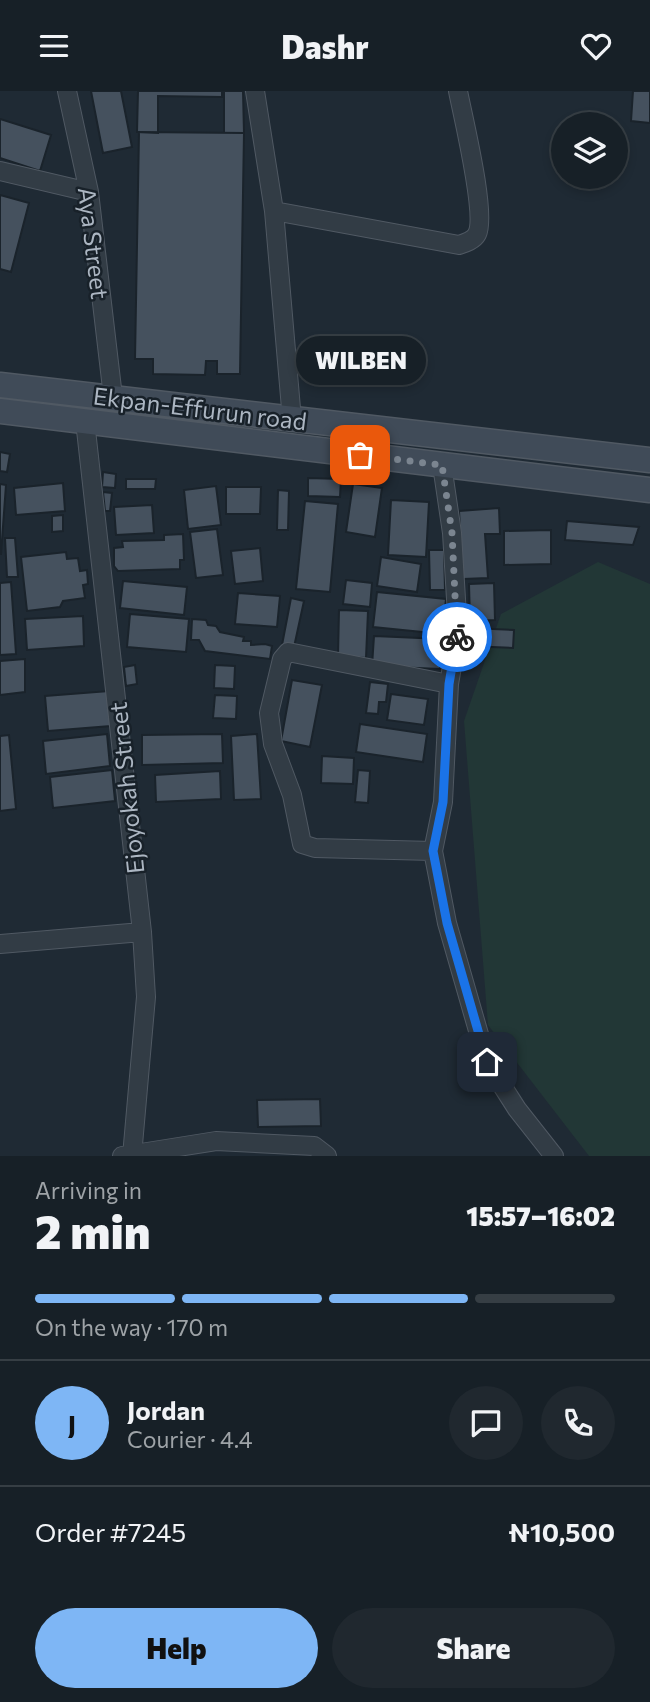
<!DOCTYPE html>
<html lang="en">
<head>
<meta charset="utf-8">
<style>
  :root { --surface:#172027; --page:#20282f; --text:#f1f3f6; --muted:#9ea3a7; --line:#363e44; --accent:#7eb6f5 }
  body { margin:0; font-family:Commissioner,sans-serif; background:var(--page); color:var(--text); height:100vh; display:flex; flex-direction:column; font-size:26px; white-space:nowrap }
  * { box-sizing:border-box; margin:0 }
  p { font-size:23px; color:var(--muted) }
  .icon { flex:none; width:38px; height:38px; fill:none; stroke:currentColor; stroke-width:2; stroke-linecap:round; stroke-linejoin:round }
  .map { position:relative; height:1065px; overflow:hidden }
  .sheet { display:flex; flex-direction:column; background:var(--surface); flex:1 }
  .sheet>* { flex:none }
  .tools { position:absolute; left:551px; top:21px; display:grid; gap:14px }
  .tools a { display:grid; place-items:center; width:77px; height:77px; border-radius:50%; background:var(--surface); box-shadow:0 4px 10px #0003,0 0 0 2px var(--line); font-size:35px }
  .pin { position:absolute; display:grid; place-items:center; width:60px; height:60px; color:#fff; margin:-30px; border-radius:14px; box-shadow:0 4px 10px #0006 }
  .courier { position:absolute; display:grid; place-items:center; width:70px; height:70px; margin:-35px; border:5px solid #1a73e8; border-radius:50%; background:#fff; color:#222; box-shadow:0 2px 9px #0007 }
  .bubble { position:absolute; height:49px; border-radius:24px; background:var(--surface); box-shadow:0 4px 10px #0003,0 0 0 2px var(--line); font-size:23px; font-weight:800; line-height:49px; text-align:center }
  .overview em { font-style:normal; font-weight:800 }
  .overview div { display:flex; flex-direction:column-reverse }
  .overview { display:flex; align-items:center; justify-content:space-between; height:119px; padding:0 35px }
  h1 { font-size:46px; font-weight:800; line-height:52px }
  .bar { display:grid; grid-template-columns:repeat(4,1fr); gap:10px 7px; align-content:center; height:84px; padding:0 35px }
  .bar i { height:9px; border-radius:5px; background:var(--line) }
  .bar .selected { background:var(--accent) }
  .bar p { grid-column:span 4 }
  .line { display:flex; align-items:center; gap:18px; padding:0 35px; border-top:2px solid var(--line) }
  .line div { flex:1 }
  .round { display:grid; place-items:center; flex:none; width:74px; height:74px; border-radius:37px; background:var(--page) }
  .primary-button { display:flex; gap:14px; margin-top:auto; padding:14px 35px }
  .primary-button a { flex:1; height:80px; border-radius:42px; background:var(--accent); color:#111; font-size:28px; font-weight:800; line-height:80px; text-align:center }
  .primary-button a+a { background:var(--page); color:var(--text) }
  header { display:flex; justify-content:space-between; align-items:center; height:91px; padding:0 35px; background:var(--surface); font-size:32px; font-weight:800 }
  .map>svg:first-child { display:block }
  .green { fill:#223736 }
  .building { fill:#45515e; stroke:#1a232b; stroke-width:2 }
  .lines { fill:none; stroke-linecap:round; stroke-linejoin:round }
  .street-casing { stroke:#505963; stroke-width:20 }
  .secondary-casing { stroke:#505963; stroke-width:27 }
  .street { stroke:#323c45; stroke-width:18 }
  .secondary { stroke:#404b58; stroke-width:24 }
  .done { stroke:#7b8590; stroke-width:7; stroke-dasharray:0 12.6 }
  .route { stroke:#1a73e8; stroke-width:9 }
  .labels { text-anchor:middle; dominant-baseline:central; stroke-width:5; stroke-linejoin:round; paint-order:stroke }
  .street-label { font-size:24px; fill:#acb6c2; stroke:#182129 }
</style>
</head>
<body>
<header><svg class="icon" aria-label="menu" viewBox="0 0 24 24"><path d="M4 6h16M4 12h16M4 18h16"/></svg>Dashr<svg class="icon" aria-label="heart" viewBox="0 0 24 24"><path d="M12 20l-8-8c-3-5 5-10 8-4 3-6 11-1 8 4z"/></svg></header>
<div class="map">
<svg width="650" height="1065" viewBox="0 0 650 1065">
  <rect width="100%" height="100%" fill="#1f2a34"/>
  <!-- green -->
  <path class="green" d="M598,471l52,22v572h-61l-101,-131 -24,-304 37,-107z"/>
  <!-- building -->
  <path class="building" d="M91,0h30l11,56 -29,6z
    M138,0h84v6l-64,-1v37l-21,-1z
    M224,0h19l1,42h-20z
    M633,0h17v32l-19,-2z
    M0,28l51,16 -11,36 -40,-13z
    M139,41l105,1 -4,241h-23v-13h-11l-1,14 -52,-1v-15h-18z
    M0,104l29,8 -18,69 -11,-3z
    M0,361l10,2 -3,18 -7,-1z
    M103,381l13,2 -1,14 -13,-1z
    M308,387l33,1 -1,18 -32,-1z
    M126,388h30l-1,10h-29z
    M63,392l2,28 -49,4 -2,-27z
    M0,393l6,1 -5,69h-1z
    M353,393l29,4 -7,49 -29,-5z
    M216,395l5,39 -33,4 -4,-39z
    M226,396h35l-1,27h-34z
    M278,399l11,1 -1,39h-11z
    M103,401l9,1 -2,18h-5z
    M391,409l38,2 -3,55 -38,-2z
    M305,410l33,3 -8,88 -34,-3z
    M152,414l2,28 -38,2 -2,-28z
    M499,417l1,26h-15l3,44 -25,1 -4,-68z
    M63,424v16l-11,1v-16z
    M567,430l72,6 -6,18 -68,-5z
    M217,438l6,46 -27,3 -6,-46z
    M551,439v34l-47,1v-34z
    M183,443l1,26h-4v9l-62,2 -4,-5v-18l9,-1 -1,-6 42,-1v-5z
    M5,447h10l3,39h-11z
    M260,457l3,33 -28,3 -4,-33z
    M429,459h15l1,40h-15z
    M66,461l1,7 11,-1 2,13 7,-1 1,14 -5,1 2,13 -22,3 -3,6 -33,4 -6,-54z
    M381,466l40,7 -4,28 -40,-6z
    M346,489l26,3 -2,24 -27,-3z
    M123,490l64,6 -3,28 -64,-7z
    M11,491l5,72 -16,1v-72z
    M494,492l1,37 -25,1 -1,-37z
    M377,501l69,7 -4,35 -69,-7z
    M238,502l42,3 -3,31 -42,-3z
    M291,507l13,3 -10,46 -12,-2z
    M339,519l29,1 -2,47 -28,-2z
    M130,523l59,5 -3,33 -59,-5z
    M83,525l1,30 -57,4 -2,-31z
    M192,528l14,1 2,5 8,1 4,6 24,5 -1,4h8v4l14,-1 7,2 -2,13 -65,-8 -6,-11h-8z
    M469,537l45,2 -1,18 -45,-2z
    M374,545l68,3 -2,30 -68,-3z
    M25,568v33l-25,3v-34z
    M135,574l2,19 -11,2 -2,-19z
    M215,574l20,1 -1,23 -20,-1z
    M292,589l30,5 -12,62 -29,-6z
    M370,591l18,2 -2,18h-7l-1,12 -12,-1z
    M109,600l2,35 -63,5 -3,-35z
    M391,603l37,5 -4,26 -37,-5z
    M215,604l22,1 -1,23 -23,-1z
    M360,633l67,10 -4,28 -67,-10z
    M107,643l3,32 -64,8 -3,-33z
    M222,643l1,29 -81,2v-30z
    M257,643l4,65 -27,1 -3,-64z
    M9,644l7,74 -16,2v-75z
    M322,665l32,2 -1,26 -32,-1z
    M112,679l3,31 -62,7 -3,-31z
    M358,679l12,1 -2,32 -13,-1z
    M220,680l1,28 -65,3 -1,-27z
    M320,1008l1,27 -63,1 -1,-27z"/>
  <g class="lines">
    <!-- street casing -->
    <g class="street-casing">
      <path id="street" d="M67,0l22,101 24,205
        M255,0l19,120 18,209
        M0,80l89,21
        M274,120l185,34c6,-2 15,-5 18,-11 10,-19 -14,-117 -19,-143
        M85,330l57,511 4,65 -14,159
        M442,374l10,68 6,99 -9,52 -6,118 -10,49 14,72 40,139 30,47 37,47
        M433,760l-118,-3 -13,-4 -10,-49 -19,-51 -4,-31 13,-54 6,-7 161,32
        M0,853l142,-12
        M122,1065l94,-15 98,5 13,10"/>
    </g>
    <!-- secondary casing -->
    <g class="secondary-casing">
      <path id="secondary" d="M0,294l650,75
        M0,320l650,79"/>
    </g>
    <!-- street -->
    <use href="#street" class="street"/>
    <!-- secondary -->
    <use href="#secondary" class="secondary"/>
  </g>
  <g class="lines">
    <!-- done -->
    <path class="done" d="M360,364l82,10 10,68 5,104"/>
    <!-- route -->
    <path class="route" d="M457,546l-8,47 -6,118 -10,49 14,72 40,139"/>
  </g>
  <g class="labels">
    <!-- street labels -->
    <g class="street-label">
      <text transform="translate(94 152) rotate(83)">Aya Street</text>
      <text transform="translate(200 317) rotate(7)">Ekpan-Effurun road</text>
      <text transform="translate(126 697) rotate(-96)">Ejoyokah Street</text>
    </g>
  </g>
</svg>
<div class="tools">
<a><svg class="icon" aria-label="layers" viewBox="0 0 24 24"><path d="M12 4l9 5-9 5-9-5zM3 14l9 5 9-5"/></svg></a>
</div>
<div class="pin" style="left:360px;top:364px;background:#ea580c"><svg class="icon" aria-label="bag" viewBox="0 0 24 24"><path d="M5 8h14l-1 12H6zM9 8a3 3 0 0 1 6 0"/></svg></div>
<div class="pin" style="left:487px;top:971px;background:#1f2937"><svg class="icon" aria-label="home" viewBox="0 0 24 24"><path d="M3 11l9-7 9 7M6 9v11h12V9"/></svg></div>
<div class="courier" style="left:457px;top:546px"><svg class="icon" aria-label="bike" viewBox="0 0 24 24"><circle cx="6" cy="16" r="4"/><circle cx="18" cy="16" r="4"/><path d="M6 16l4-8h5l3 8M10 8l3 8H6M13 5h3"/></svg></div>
<div class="bubble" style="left:296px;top:245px;width:130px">WILBEN</div>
</div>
<section class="sheet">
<div class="overview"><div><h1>2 min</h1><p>Arriving in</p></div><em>15:57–16:02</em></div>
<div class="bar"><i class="selected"></i><i class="selected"></i><i class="selected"></i><i></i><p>On the way · 170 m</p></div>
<div class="line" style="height:126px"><b class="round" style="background:var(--accent);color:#111">J</b><div><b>Jordan</b><p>Courier · 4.4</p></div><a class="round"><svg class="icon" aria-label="chat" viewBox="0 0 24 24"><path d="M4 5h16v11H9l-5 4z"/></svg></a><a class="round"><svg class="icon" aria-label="phone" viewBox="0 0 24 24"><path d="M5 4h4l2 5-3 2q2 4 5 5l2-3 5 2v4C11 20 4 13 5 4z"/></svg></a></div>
<div class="line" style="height:91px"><div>Order #7245</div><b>₦10,500</b></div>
<div class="primary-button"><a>Help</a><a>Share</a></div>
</section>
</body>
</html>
